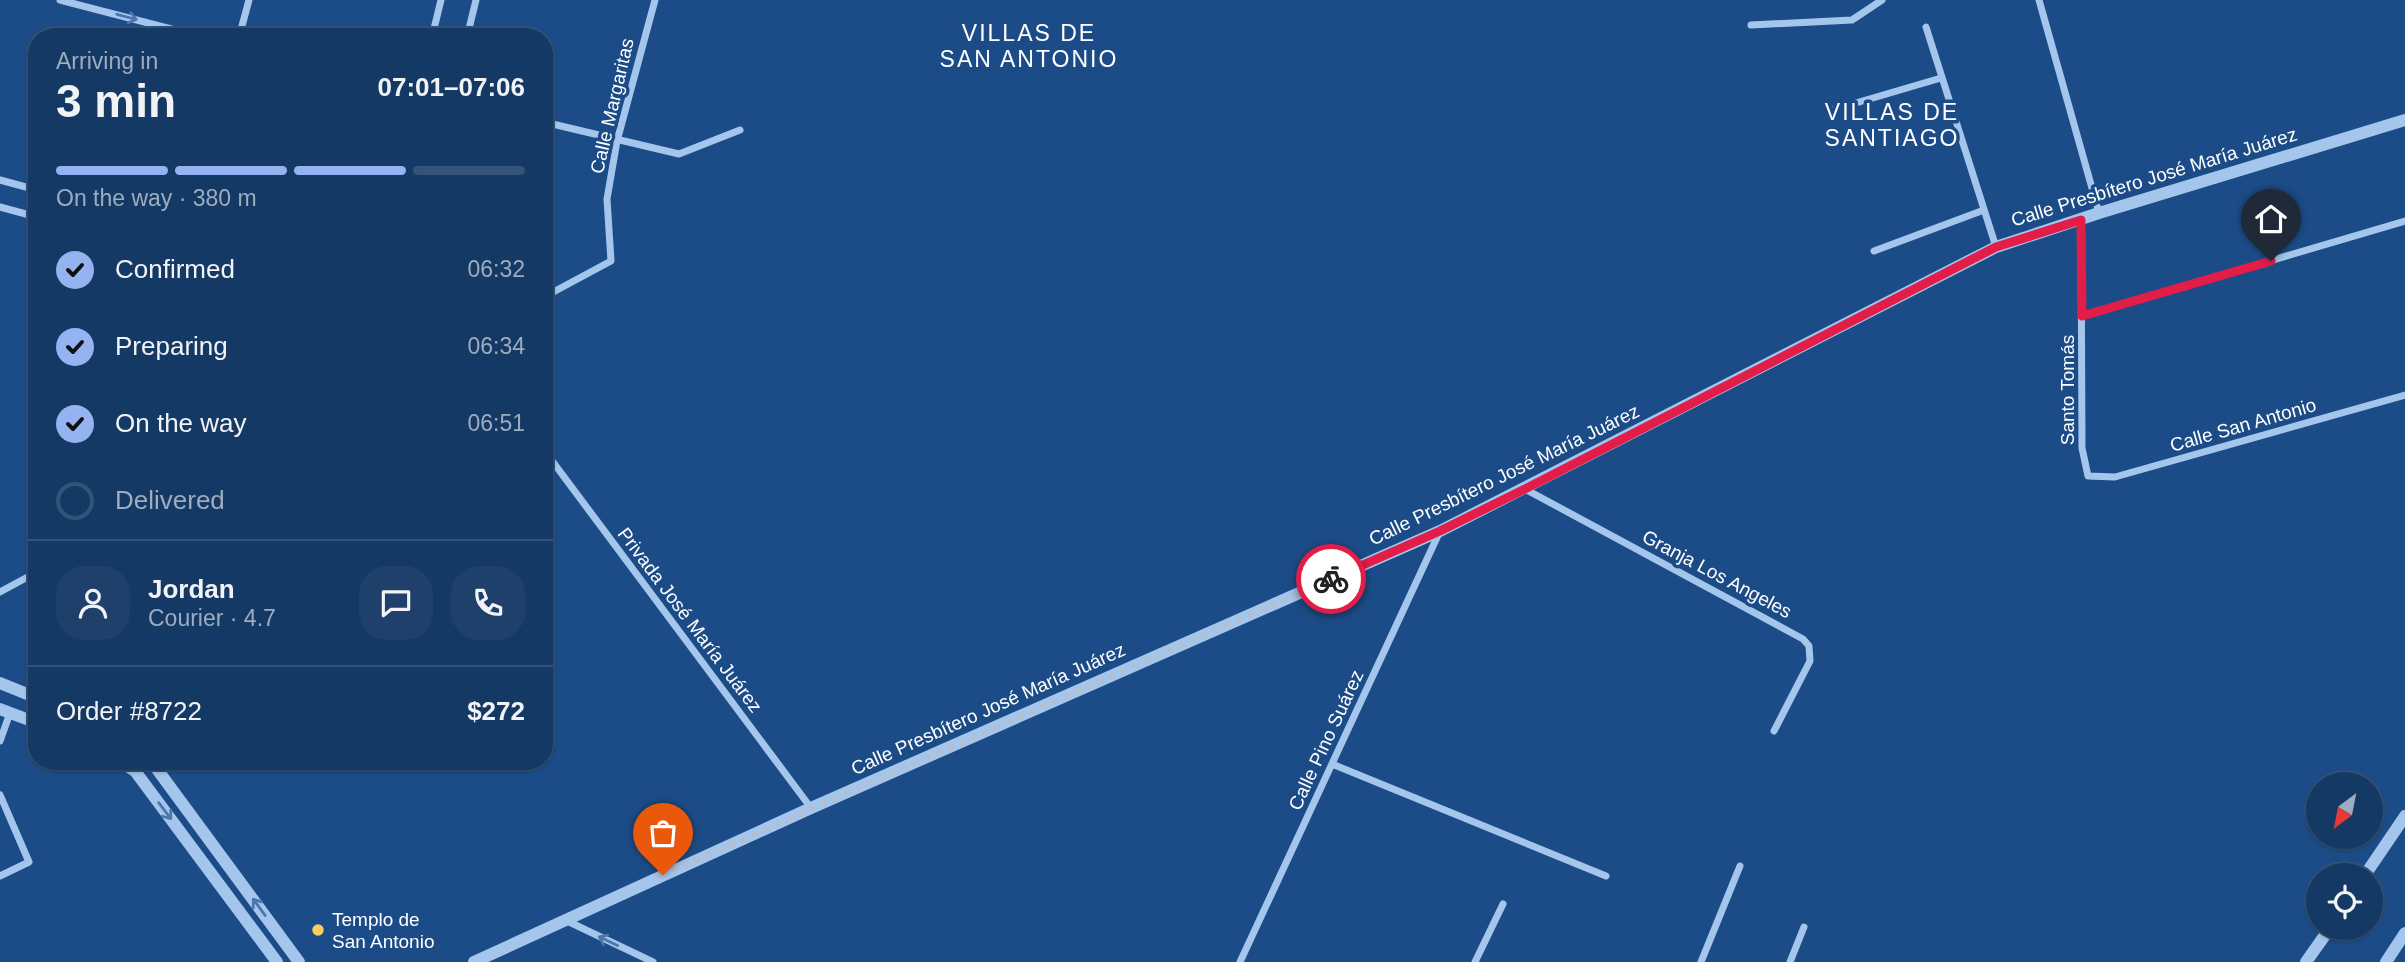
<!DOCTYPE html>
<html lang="en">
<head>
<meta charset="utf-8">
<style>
  :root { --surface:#153965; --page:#1e406b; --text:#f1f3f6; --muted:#9dacbf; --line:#345379; --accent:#95b2f1 }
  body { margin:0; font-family:Arial,sans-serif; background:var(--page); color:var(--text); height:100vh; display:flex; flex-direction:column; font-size:26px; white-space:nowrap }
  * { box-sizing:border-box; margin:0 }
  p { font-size:23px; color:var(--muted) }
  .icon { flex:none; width:38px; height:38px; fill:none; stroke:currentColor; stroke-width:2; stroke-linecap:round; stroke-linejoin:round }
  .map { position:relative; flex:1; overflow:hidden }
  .sheet { position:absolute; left:28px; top:28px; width:525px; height:742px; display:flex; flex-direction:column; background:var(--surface); border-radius:28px; box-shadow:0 2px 5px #0004,0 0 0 2px var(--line) }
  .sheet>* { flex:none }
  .needle { width:46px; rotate:212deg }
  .controls { position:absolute; left:2306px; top:772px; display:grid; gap:14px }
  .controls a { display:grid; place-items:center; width:77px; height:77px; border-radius:50%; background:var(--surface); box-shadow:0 2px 5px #0004,0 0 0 2px var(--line); font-size:35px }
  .pin { position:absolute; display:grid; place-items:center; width:60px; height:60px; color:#fff; margin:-72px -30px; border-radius:50% 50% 50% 0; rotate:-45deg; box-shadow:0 0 7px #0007 }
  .pin .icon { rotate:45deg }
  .courier { position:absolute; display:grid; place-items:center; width:70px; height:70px; margin:-35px; border:5px solid #e11d48; border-radius:50%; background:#fff; color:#222; box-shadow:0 2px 9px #0007 }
  .head em { font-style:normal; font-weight:700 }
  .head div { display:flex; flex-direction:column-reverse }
  .head { display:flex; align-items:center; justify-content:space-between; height:119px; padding:0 28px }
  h1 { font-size:46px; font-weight:700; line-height:52px }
  .bar { display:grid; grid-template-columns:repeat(4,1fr); gap:10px 7px; align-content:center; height:84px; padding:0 28px }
  .bar i { height:9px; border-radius:5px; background:var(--line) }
  .bar .current { background:var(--accent) }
  .bar p { grid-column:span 4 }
  .line { display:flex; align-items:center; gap:18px; padding:0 28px; border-top:2px solid var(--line) }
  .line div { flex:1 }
  .round { display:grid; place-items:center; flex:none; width:74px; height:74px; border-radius:28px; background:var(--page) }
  ol { padding:0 28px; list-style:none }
  li { display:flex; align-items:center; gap:21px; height:77px }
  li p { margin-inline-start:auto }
  li .icon { padding:7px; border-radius:50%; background:var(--accent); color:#111; stroke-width:4 }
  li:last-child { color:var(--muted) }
  li i { width:38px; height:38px; border:4px solid var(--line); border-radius:50% }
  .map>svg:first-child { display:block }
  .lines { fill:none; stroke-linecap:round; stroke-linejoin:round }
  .minor { stroke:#a4c6ec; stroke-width:7 }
  .tertiary { stroke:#a4c6ec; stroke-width:12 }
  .oneway { stroke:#4c77aa }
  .done { stroke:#b0c0d5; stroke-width:7; stroke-dasharray:0 12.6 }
  .route { stroke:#e11d48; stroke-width:9 }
  .poi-dot { fill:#fccd61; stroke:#1c4c87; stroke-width:2.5 }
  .labels { text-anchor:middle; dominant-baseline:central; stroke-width:7; stroke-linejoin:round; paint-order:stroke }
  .street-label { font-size:19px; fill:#fff; stroke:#1c4c87 }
  .poi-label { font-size:19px; fill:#fff; stroke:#1c4c87; text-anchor:start }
  .quarter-label { font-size:23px; letter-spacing:2px; fill:#fff; stroke:#1c4c87 }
</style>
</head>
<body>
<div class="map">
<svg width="2405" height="962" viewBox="0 0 2405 962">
  <rect width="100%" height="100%" fill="#1c4c87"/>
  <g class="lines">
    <!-- minor -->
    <path class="minor" d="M60,0l142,37
      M2039,0l60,213
      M1751,25l101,-5 30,-20
      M1926,27l70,220
      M239,37l10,-37
      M432,37l9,-37
      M467,37l9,-37
      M1832,110l109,-32
      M544,122l135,32 61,-24
      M0,180l37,10
      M0,207l37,10
      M2081,220l1,228 6,28 27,1 290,-82
      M1874,251l110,-41
      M544,297l67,-36 -4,-62 10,-58 38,-141
      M2083,316l322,-95
      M544,450l267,358
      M1525,489l278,150 6,7 1,15 -36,70
      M0,592l37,-20
      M0,741l10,-28
      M1332,764l274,112
      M0,795l29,67 -29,14
      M565,920l88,42
      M1240,962l200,-431
      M1475,962l28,-58
      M1701,962l39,-96
      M1790,962l14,-35"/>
    <!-- tertiary -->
    <path class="tertiary" d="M0,683l37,15
      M0,709l37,14
      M119,761l16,10 142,191
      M151,761l148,201
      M2365,875l40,-59
      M474,962l337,-154 629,-277 556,-284 103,-34 306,-93
      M2306,962l24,-34
      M2386,962l19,-29"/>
  </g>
  <!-- one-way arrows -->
  <defs><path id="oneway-shaft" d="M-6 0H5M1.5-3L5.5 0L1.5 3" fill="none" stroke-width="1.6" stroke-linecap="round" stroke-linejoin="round" transform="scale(1.75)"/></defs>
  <g class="oneway">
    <use href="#oneway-shaft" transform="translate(127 17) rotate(15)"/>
    <use href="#oneway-shaft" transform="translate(165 811) rotate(53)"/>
    <use href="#oneway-shaft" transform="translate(259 907) rotate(-126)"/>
    <use href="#oneway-shaft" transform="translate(608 941) rotate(-155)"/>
  </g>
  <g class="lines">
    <!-- done -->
    <path class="done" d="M663,875l668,-296"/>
    <!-- route -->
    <path class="route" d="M1331,579l109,-48 85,-42 471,-242 85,-27 1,96 189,-55"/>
  </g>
  <!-- markers -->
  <circle class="poi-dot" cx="318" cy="930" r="7"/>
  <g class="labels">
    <!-- street labels -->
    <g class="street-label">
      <text transform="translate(612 106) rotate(-77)">Calle Margaritas</text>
      <text transform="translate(2154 177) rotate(-17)">Calle Presbítero José María Juárez</text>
      <text transform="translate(2067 390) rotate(-90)">Santo Tomás</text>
      <text transform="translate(2243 425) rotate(-16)">Calle San Antonio</text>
      <text transform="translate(1504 475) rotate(-26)">Calle Presbítero José María Juárez</text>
      <text transform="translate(1717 574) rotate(28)">Granja Los Angeles</text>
      <text transform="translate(690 620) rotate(53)">Privada José María Juárez</text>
      <text transform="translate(988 709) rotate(-24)">Calle Presbítero José María Juárez</text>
      <text transform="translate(1326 740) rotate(-65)">Calle Pino Suárez</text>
    </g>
    <!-- poi labels -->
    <g class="poi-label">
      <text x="332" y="919">Templo de<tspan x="332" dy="22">San Antonio</tspan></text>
    </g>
    <!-- quarter labels -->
    <g class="quarter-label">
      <text x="1029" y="33">VILLAS DE<tspan x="1029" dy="26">SAN ANTONIO</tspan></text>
      <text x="1892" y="112">VILLAS DE<tspan x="1892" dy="26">SANTIAGO</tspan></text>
    </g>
  </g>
</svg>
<div class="controls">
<a><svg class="needle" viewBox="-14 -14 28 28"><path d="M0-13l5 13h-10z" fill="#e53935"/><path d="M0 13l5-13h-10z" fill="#9dacbf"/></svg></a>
<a><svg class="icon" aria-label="locate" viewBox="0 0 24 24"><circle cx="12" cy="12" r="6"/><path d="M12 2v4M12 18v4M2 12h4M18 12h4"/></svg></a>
</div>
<div class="pin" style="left:663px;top:875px;background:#ea580c"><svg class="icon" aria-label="bag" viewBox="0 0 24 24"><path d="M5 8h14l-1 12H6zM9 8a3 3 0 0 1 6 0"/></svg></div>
<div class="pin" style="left:2271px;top:261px;background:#1f2937"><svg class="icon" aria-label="home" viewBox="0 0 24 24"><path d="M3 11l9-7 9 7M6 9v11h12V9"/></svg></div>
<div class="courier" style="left:1331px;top:579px"><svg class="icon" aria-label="bike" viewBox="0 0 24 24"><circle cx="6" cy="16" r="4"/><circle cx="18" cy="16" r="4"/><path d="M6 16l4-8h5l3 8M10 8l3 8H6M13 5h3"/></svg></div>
<section class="sheet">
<div class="head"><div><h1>3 min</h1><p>Arriving in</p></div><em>07:01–07:06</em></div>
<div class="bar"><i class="current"></i><i class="current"></i><i class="current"></i><i></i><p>On the way · 380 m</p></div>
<ol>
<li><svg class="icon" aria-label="check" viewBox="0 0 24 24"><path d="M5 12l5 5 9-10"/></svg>Confirmed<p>06:32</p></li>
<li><svg class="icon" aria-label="check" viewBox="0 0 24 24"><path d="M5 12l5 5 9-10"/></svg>Preparing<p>06:34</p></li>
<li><svg class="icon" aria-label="check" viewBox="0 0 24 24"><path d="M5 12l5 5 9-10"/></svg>On the way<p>06:51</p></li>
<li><i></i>Delivered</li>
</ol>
<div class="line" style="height:126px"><a class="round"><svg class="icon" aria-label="person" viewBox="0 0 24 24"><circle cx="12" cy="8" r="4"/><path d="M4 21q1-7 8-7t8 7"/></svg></a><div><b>Jordan</b><p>Courier · 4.7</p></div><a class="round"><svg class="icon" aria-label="chat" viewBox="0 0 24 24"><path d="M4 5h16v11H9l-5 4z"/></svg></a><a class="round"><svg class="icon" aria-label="phone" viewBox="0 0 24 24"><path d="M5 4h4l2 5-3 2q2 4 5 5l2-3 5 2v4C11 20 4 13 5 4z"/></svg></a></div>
<div class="line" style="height:91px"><div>Order #8722</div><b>$272</b></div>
</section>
</div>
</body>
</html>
